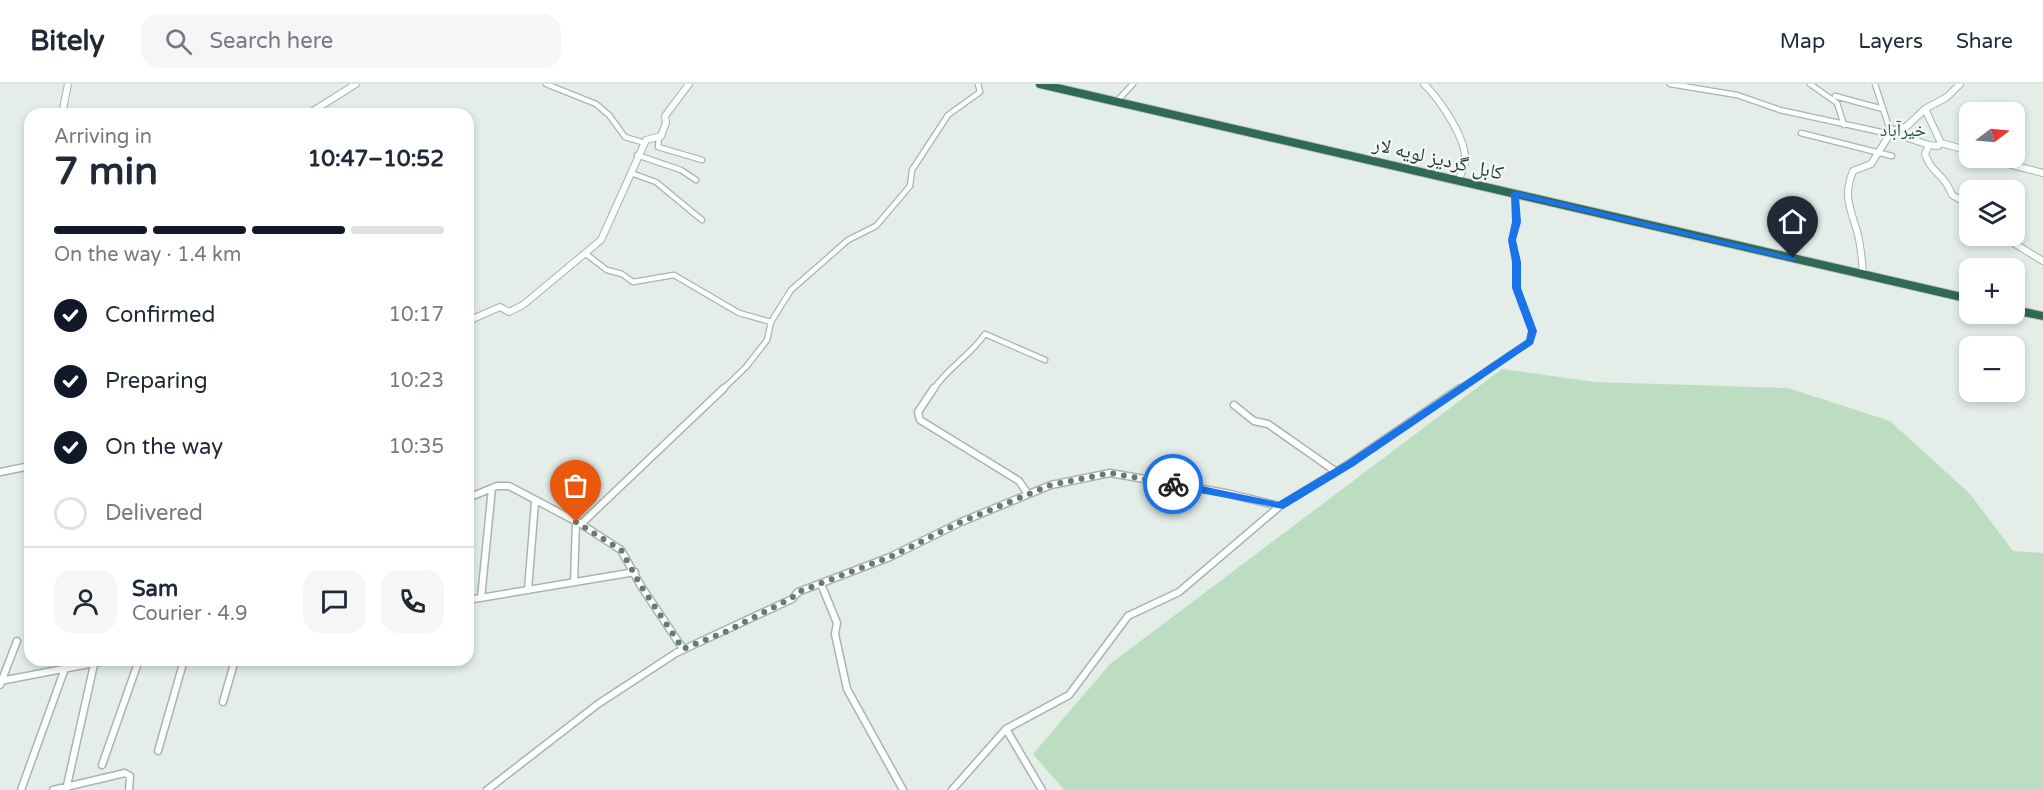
<!DOCTYPE html>
<html lang="en">
<head>
<meta charset="utf-8">
<style>
  :root { --surface:#fff; --page:#f6f6f7; --text:#1f2937; --muted:#747a83; --line:#e0e1e3; --accent:#111827 }
  body { margin:0; font-family:"Varela Round","Noto Naskh Arabic",sans-serif; background:var(--page); color:var(--text); height:100vh; display:flex; flex-direction:column; font-size:22px; white-space:nowrap }
  * { box-sizing:border-box; margin:0 }
  p { font-size:20px; color:var(--muted) }
  .icon { flex:none; width:33px; height:33px; fill:none; stroke:currentColor; stroke-width:2; stroke-linecap:round; stroke-linejoin:round }
  .map { position:relative; flex:1; overflow:hidden }
  .side { position:absolute; left:24px; top:24px; width:450px; height:558px; display:flex; flex-direction:column; background:var(--surface); border-radius:18px; box-shadow:0 3px 9px #0003 }
  .side>* { flex:none }
  .needle { width:39px; rotate:74deg }
  .fabs { position:absolute; left:1959px; top:18px; display:grid; gap:12px }
  .fabs a { display:grid; place-items:center; width:66px; height:66px; border-radius:12px; background:var(--surface); box-shadow:0 3px 9px #0003; font-size:30px }
  .pin { position:absolute; display:grid; place-items:center; width:51px; height:51px; color:#fff; margin:-62px -26px; border-radius:50% 50% 50% 0; rotate:-45deg; box-shadow:0 0 6px #0007 }
  .pin .icon { rotate:45deg }
  .courier { position:absolute; display:grid; place-items:center; width:60px; height:60px; margin:-30px; border:4px solid #1a73e8; border-radius:50%; background:#fff; color:#222; box-shadow:0 2px 8px #0007 }
  .overview em { font-style:normal; font-weight:700 }
  .overview div { display:flex; flex-direction:column-reverse }
  .overview { display:flex; align-items:center; justify-content:space-between; height:102px; padding:0 30px }
  h1 { font-size:39px; font-weight:700; line-height:45px }
  .bar { display:grid; grid-template-columns:repeat(4,1fr); gap:9px 6px; align-content:center; height:72px; padding:0 30px }
  .bar i { height:8px; border-radius:4px; background:var(--line) }
  .bar .on { background:var(--accent) }
  .bar p { grid-column:span 4 }
  .line { display:flex; align-items:center; gap:15px; padding:0 30px; border-top:2px solid var(--line) }
  .line div { flex:1 }
  .round { display:grid; place-items:center; flex:none; width:63px; height:63px; border-radius:18px; background:var(--page) }
  ol { padding:0 30px; list-style:none }
  li { display:flex; align-items:center; gap:18px; height:66px }
  li p { margin-inline-start:auto }
  li .icon { padding:6px; border-radius:50%; background:var(--accent); color:#fff; stroke-width:4 }
  li:last-child { color:var(--muted) }
  li i { width:33px; height:33px; border:3px solid var(--line); border-radius:50% }
  header { display:flex; align-items:center; gap:36px; box-sizing:border-box; height:84px; padding:0 30px; background:var(--surface); border-bottom:2px solid var(--line) }
  header strong { font-size:28px }
  nav { display:flex; gap:33px; margin-inline-start:auto; font-size:21px }
  .search { width:420px; height:54px; background:var(--page); display:flex; align-items:center; gap:15px; box-sizing:border-box; padding:0 21px; border-radius:18px; color:var(--muted); font-size:22px }
  .map>svg:first-child { display:block }
  .green { fill:#bdddc2 }
  .lines { fill:none; stroke-linecap:round; stroke-linejoin:round }
  .street-far1-casing { stroke:#a7b5ae; stroke-width:7 }
  .street-casing { stroke:#a7b5ae; stroke-width:9 }
  .secondary-casing { stroke:#a2b8ae; stroke-width:8 }
  .highway-casing { stroke:#c2c9c6; stroke-width:10 }
  .street-far1 { stroke:#fff; stroke-width:4.5 }
  .street { stroke:#fff; stroke-width:6 }
  .secondary { stroke:#fff; stroke-width:6 }
  .highway { stroke:#306956; stroke-width:8 }
  .route { fill:#1a73e8 }
  .done { stroke:#677b73; stroke-width:6; stroke-dasharray:0 10.8 }
  .labels { text-anchor:middle; dominant-baseline:central; stroke-width:4.5; stroke-linejoin:round; paint-order:stroke }
  .far-quarter-label { font-size:18px; fill:#20503e; stroke:#f4f9f6 }
  .street-label { font-size:20px; fill:#243e34; stroke:#f4f9f6 }
</style>
</head>
<body>
<header>
<strong>Bitely</strong>
<div class="search"><svg class="icon" aria-label="search" viewBox="0 0 24 24"><circle cx="10" cy="10" r="6"/><path d="M15 15l6 6"/></svg>Search here</div>
<nav><a>Map</a><a>Layers</a><a>Share</a></nav>
</header>
<div class="map">
<svg width="2043" height="706" viewBox="0 0 2043 706">
  <rect width="100%" height="100%" fill="#e4ede8"/>
  <!-- green -->
  <path class="green" d="M1502,285l93,13 193,6 102,33 80,73 43,57 30,2v237h-979l-31,-36 77,-90z"/>
  <g class="lines">
    <!-- street-far1 casing -->
    <g class="street-far1-casing">
      <path id="street-far1" d="M546,0l50,20 13,11 16,22 20,6
        M1670,0l67,11 43,15 110,24
        M1810,0l27,19 7,22
        M1875,0l14,43 7,3
        M1835,12l48,13
        M1117,17l16,-17
        M1801,49l91,23
        M659,54l-1,9 44,13
        M637,71l44,15 15,10
        M631,89l25,9 46,38
        M586,170l21,16 15,4 11,8 41,-7 65,38 32,9
        M722,306l24,-23 21,-27 4,-18 20,-32 57,-50 28,-14 34,-40 2,-16 36,-55 32,-23 -2,-8
        M933,306c14,-22 37,-34 52,-56l60,26
        M1458,306l72,-49 2,-10 -15,-43v-26l-5,-22 4,-18 -1,-28"/>
    </g>
    <!-- street casing -->
    <g class="street-casing">
      <path id="street" d="M934,304l-16,24 2,8 99,61 9,13
        M1234,321l20,16 14,3 67,47
        M0,388l30,-6
        M468,414l29,-12h12l72,38 40,26 20,36 42,63
        M581,440l143,-136
        M574,498l2,-60
        M821,500l16,39 -2,11 12,55 56,101
        M528,506l7,-88
        M481,514l11,-110
        M468,516l167,-28
        M0,597l110,-21
        M0,601l17,-44
        M223,618l12,-42
        M1006,645l36,61
        M158,667l26,-91
        M102,681l37,-105
        M21,706l47,-130
        M53,706l72,-17 5,3 -1,14
        M66,706l29,-130
        M487,706l111,-86 78,-51 116,-54 6,-7 92,-35 71,-35 90,-37 59,-12 116,20 54,13
        M952,706l54,-61 63,-34 59,-79 51,-24 101,-86 70,-43 110,-75"/>
    </g>
    <!-- secondary casing -->
    <g class="secondary-casing">
      <path id="secondary" d="M1424,0c16,16 44,56 41,79 -1,6 -5,12 -7,18
        M1960,0l-13,13 -22,12 16,34 -3,3 -9,-1 -4,9c6,19 19,19 27,41l18,10
        M62,30l6,-30
        M308,30l48,-30
        M1896,50l33,11
        M1941,59l29,8
        M1984,74l59,15
        M2002,152l41,25
        M1863,190c-1,-15 -2,-29 -6,-43 -7,-23 -14,-36 -4,-60l18,-7 19,-30h6v-4l11,-4 18,-17
        M468,237l32,-14 9,5 14,-7 78,-65 45,-100 15,-4 5,-13 -1,-7 24,-32"/>
    </g>
    <!-- highway casing -->
    <g class="highway-casing">
      <path id="highway" d="M1040,0l930,215
        M2014,226l29,6"/>
    </g>
    <!-- street-far1 -->
    <use href="#street-far1" class="street-far1"/>
    <!-- street -->
    <use href="#street" class="street"/>
    <!-- secondary -->
    <use href="#secondary" class="secondary"/>
    <!-- highway -->
    <use href="#highway" class="highway"/>
  </g>
  <!-- route -->
  <path class="route" d="M1515,107l282,67 -4,3 -274,-64 2,25 -5,18 5,22v26l16,43 -4,13 -179,122 -71,43 -113,-22 -2,-3 5,-4 105,22 69,-41 179,-121 2,-9 -16,-43v-26l-4,-22 4,-18 -1,-28z"/>
  <g class="lines">
    <!-- done -->
    <path class="done" d="M576,438l45,28 20,36 42,63 42,-17 67,-34 6,-6 92,-35 71,-35 90,-37 59,-12 63,11"/>
  </g>
  <g class="labels">
    <!-- far-quarter labels -->
    <g class="far-quarter-label">
      <text x="1903" y="46">خیرآباد</text>
    </g>
    <!-- street labels -->
    <g class="street-label">
      <text transform="translate(1438 75) rotate(13)">کابل گردیز لویه لار</text>
    </g>
  </g>
</svg>
<div class="fabs">
<a><svg class="needle" viewBox="-14 -14 28 28"><path d="M0-13l5 13h-10z" fill="#e53935"/><path d="M0 13l5-13h-10z" fill="#747a83"/></svg></a>
<a><svg class="icon" aria-label="layers" viewBox="0 0 24 24"><path d="M12 4l9 5-9 5-9-5zM3 14l9 5 9-5"/></svg></a>
<a>+</a>
<a>−</a>
</div>
<div class="pin" style="left:576px;top:438px;background:#ea580c"><svg class="icon" aria-label="bag" viewBox="0 0 24 24"><path d="M5 8h14l-1 12H6zM9 8a3 3 0 0 1 6 0"/></svg></div>
<div class="pin" style="left:1793px;top:174px;background:#1f2937"><svg class="icon" aria-label="home" viewBox="0 0 24 24"><path d="M3 11l9-7 9 7M6 9v11h12V9"/></svg></div>
<div class="courier" style="left:1173px;top:400px"><svg class="icon" aria-label="bike" viewBox="0 0 24 24"><circle cx="6" cy="16" r="4"/><circle cx="18" cy="16" r="4"/><path d="M6 16l4-8h5l3 8M10 8l3 8H6M13 5h3"/></svg></div>
<section class="side">
<div class="overview"><div><h1>7 min</h1><p>Arriving in</p></div><em>10:47–10:52</em></div>
<div class="bar"><i class="on"></i><i class="on"></i><i class="on"></i><i></i><p>On the way · 1.4 km</p></div>
<ol>
<li><svg class="icon" aria-label="check" viewBox="0 0 24 24"><path d="M5 12l5 5 9-10"/></svg>Confirmed<p>10:17</p></li>
<li><svg class="icon" aria-label="check" viewBox="0 0 24 24"><path d="M5 12l5 5 9-10"/></svg>Preparing<p>10:23</p></li>
<li><svg class="icon" aria-label="check" viewBox="0 0 24 24"><path d="M5 12l5 5 9-10"/></svg>On the way<p>10:35</p></li>
<li><i></i>Delivered</li>
</ol>
<div class="line" style="height:108px"><a class="round"><svg class="icon" aria-label="person" viewBox="0 0 24 24"><circle cx="12" cy="8" r="4"/><path d="M4 21q1-7 8-7t8 7"/></svg></a><div><b>Sam</b><p>Courier · 4.9</p></div><a class="round"><svg class="icon" aria-label="chat" viewBox="0 0 24 24"><path d="M4 5h16v11H9l-5 4z"/></svg></a><a class="round"><svg class="icon" aria-label="phone" viewBox="0 0 24 24"><path d="M5 4h4l2 5-3 2q2 4 5 5l2-3 5 2v4C11 20 4 13 5 4z"/></svg></a></div>
</section>
</div>
</body>
</html>
